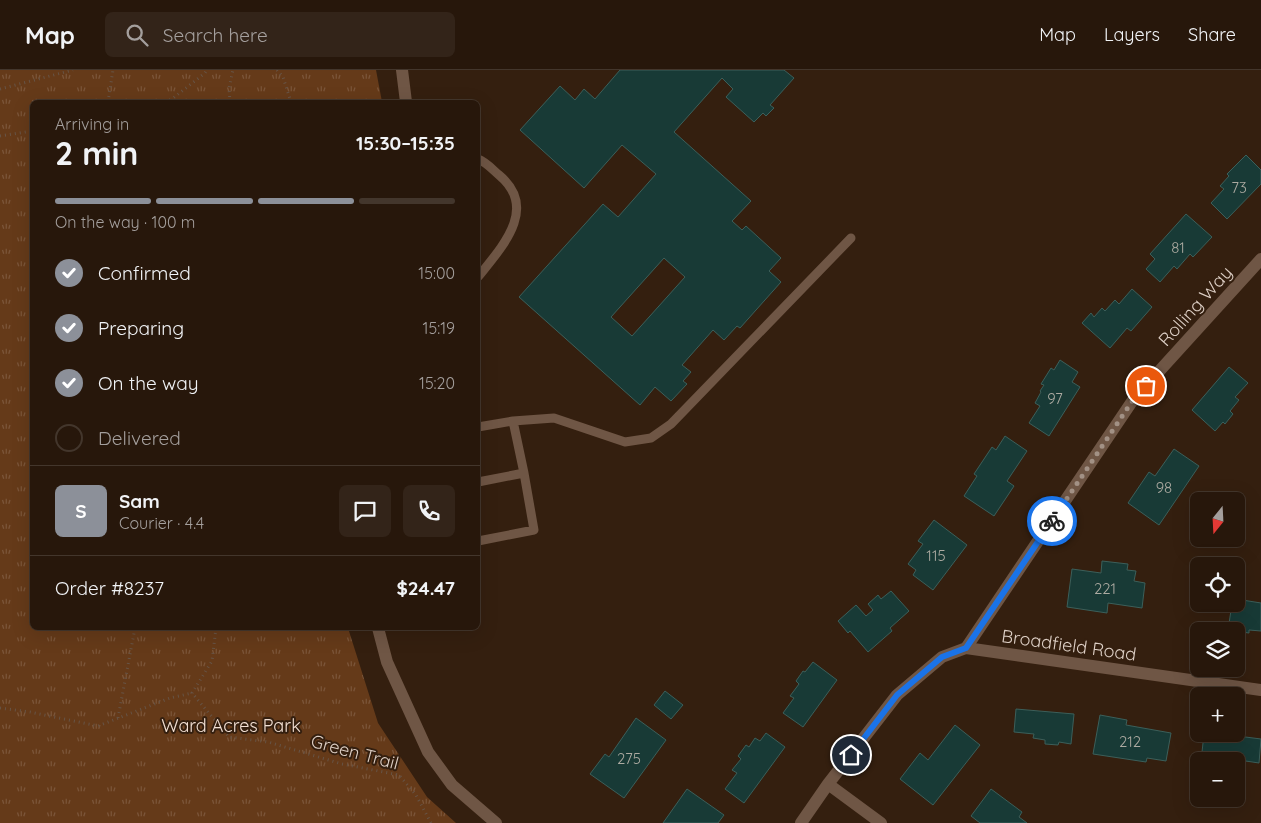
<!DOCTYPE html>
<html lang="en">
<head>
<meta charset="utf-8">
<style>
  :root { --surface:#27170b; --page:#332419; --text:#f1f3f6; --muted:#a49f9d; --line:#43362c; --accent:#8c9099 }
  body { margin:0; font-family:Quicksand,sans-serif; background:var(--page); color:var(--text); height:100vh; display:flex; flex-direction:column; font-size:19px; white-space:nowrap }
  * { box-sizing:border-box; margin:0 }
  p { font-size:16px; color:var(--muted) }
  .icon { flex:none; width:28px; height:28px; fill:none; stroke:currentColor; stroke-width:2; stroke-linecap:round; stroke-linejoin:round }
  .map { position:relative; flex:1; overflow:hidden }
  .panel { position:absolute; left:30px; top:30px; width:450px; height:530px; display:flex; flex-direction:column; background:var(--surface); border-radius:8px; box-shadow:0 5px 20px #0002,0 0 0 1px var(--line) }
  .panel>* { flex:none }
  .needle { width:32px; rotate:198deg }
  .fabs { position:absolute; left:1190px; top:422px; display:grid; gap:10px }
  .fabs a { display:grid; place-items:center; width:55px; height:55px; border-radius:8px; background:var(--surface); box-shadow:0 5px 20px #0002,0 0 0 1px var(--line); font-size:25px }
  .pin { position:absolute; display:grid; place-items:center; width:42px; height:42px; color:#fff; margin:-21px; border:2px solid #fff; border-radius:50%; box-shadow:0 1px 5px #0007 }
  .courier { position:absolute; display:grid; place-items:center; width:50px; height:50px; margin:-25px; border:4px solid #1a73e8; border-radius:50%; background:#fff; color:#222; box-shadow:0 1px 6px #0007 }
  .head em { font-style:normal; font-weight:700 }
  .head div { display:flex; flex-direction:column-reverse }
  .head { display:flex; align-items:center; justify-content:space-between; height:85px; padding:0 25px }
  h1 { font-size:32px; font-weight:700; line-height:38px }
  .bar { display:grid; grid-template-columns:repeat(4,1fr); gap:8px 5px; align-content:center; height:60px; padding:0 25px }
  .bar i { height:6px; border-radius:4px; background:var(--line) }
  .bar .current { background:var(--accent) }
  .bar p { grid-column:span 4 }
  .line { display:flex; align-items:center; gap:12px; padding:0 25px; border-top:1px solid var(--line) }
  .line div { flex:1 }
  .round { display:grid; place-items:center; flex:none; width:52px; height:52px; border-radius:8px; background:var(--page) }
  ol { padding:0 25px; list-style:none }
  li { display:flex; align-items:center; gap:15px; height:55px }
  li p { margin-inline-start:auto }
  li .icon { padding:5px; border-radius:50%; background:var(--accent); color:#fff; stroke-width:4 }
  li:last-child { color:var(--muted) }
  li i { width:28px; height:28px; border:2px solid var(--line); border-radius:50% }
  header { display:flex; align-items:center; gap:30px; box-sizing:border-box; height:70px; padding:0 25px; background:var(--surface); border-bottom:1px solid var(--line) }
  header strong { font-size:24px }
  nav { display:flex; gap:28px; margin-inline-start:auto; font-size:18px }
  .search { width:350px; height:45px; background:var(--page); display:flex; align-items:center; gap:12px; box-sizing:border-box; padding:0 18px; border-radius:8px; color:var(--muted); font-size:19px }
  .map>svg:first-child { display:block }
  .grass { fill:url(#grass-tufts) }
  .building { fill:#183a36; stroke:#3c5f5a; fill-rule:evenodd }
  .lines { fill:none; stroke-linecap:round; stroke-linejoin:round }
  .path { stroke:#675446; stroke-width:3; stroke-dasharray:1 4; stroke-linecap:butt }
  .service { stroke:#6f5645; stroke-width:9 }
  .minor { stroke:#6f5645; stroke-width:12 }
  .done { stroke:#a29185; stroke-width:5; stroke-dasharray:0 9 }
  .route { stroke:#1a73e8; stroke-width:6 }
  .labels { text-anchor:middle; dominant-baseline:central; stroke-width:4; stroke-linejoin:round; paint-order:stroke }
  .number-label { font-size:15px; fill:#acaaa1 }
  .street-label { font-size:18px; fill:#ddcfc5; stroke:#341f0f }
  .park-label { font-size:18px; fill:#f3e0d4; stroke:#341f0f }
</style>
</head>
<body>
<header>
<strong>Map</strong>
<div class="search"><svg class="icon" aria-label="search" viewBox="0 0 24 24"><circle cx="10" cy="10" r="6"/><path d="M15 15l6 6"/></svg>Search here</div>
<nav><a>Map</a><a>Layers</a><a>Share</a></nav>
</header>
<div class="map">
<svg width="1261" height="753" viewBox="0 0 1261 753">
  <defs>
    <pattern id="grass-tufts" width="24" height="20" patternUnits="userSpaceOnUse" patternTransform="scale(1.25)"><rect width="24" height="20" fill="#653a19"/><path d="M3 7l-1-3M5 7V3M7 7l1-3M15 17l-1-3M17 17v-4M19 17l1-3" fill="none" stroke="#7b5539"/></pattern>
  </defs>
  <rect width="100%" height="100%" fill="#341f0f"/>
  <!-- grass -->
  <path class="grass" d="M0,0h376l6,32h-350v526h316l30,95 49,74 29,26h-456z"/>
  <!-- building -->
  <path class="building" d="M620,0h164l10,8 -24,27 4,3 -8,8 -3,-3 -9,9 -28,-25 7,-8 -11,-11 -48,54 77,69 -19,20 10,9 4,-4 35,32 -12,13 12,11 -41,46 -3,-2 -13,14 -11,-10 -31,35 9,7 -8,9 4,3 -16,17 -16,-14 -15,18 -121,-108 84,-93 15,13 38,-43 -34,-29 -38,43 -64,-58 40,-44 15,14 9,-11 11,10zM664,188l21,19 -53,59 -21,-19z
    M1246,85l15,15v14l-34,35 -16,-16 13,-14 -4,-3 9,-10 -2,-2z
    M1186,144l26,23 -19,20 -3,-3 -13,15 -3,-3 -14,16 -14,-13 9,-10 -5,-5z
    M1132,219l20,18 -21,24 -4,-3 -17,20 -28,-25 9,-10 3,4 8,-9 3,3 10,-11 4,4z
    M1060,290l18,12 -6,10 8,5 -31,49 -20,-13 11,-17 -5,-3 6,-11 -1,-1 4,-6 -3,-1 10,-16 3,2z
    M1229,297l19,16 -13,14 4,3 -9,11 3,3 -8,10 -2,-2 -8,9 -23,-21z
    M1005,366l22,15 -20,30 7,5 -20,30 -30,-20 13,-20 -3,-2 18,-27 4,3z
    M1174,379l25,17 -40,59 -31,-22 21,-31 6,4z
    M934,450l33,25 -34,45 -20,-15 3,-5 -8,-6 15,-20 -5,-3z
    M1102,491l26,3 -1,6 9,1 -2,10 11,2 -3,25 -34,-5 -1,10 -40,-6 5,-38 29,4z
    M891,521l18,20 -19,17 2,3 -24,21 -18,-21 -2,2 -10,-12 18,-16 10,11 7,-6 -5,-6 10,-9 3,4z
    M1236,529l25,4v28l-12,-1v3l-21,-3 4,-26h4z
    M813,592l24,18 -34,47 -20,-14 11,-15 -4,-2 9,-12 -3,-3 7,-10 2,1z
    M665,621l18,14 -12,14 -17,-14z
    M1016,639l58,5 -3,30 -12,-2 -1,3 -13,-1v-4l-12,-2 1,-4 -20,-2z
    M1100,645l27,5 -1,5 45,8 -5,28 -19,-3 -1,4 -53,-8z
    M636,648l30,22 -42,58 -34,-24 15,-20 4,3z
    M955,655l25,20 -47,60 -33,-26 20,-26 8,7z
    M766,663l19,14 -41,56 -19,-14 12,-16 -5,-3 9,-11 -3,-3 8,-11 3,2 6,-9 5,3z
    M1204,664h18l39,5 -2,24 -20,-3 -1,9h-2v-8h-35z
    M687,719l37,26 -6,8h-55z
    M991,719l31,23 -3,5 8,6h-47l-9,-7z"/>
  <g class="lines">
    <!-- path -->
    <path class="path" d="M277,0l6,7 8,25
      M0,19l73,-19
      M108,32l5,-32
      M165,32l7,-3 33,-26 2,-3
      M230,32l-1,-14 4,-18
      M0,66l32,-5
      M216,558l-4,33 -20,32 37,44 39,5 74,22 57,11 17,20 15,28
      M0,638l30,4 68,14 72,-28 22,-5
      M118,648l17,-90"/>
    <!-- service -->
    <path class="service" d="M478,89c8,3 14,10 21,16 40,33 3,72 -21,102
      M513,351l41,-3 71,24 26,-4 20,-14 180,-186
      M478,357l35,-6 11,52 10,57 -56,11
      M478,412l46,-9"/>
    <!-- minor -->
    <path class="minor" d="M402,0l4,32
      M378,558l9,34 41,90 24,33 44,38
      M966,578l167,-248 128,-141
      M828,714l53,39
      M801,753l27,-39 69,-89 45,-38 24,-9 295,42"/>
  </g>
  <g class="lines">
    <!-- done -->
    <path class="done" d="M1052,451l81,-121 13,-14"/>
    <!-- route -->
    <path class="route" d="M851,685l46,-60 45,-38 24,-9 86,-127"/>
  </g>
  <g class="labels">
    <!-- number labels -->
    <g class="number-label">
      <text x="1239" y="117">73</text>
      <text x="1178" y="177">81</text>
      <text x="1055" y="328">97</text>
      <text x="1164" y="417">98</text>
      <text x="936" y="485">115</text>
      <text x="1105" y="518">221</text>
      <text x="1130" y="671">212</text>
      <text x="629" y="688">275</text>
    </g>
    <!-- street labels -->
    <g class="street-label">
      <text transform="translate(1195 236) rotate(-48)">Rolling Way</text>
      <text transform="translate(1069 575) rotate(8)">Broadfield Road</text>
      <text transform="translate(355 682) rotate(15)">Green Trail</text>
    </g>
    <!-- park labels -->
    <g class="park-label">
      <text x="231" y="655">Ward Acres Park</text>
    </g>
  </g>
</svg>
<div class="fabs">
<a><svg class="needle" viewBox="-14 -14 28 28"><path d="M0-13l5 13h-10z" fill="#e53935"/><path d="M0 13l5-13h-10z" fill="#a49f9d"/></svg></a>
<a><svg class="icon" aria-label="locate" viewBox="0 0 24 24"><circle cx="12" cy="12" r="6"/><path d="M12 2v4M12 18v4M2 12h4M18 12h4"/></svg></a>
<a><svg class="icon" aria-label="layers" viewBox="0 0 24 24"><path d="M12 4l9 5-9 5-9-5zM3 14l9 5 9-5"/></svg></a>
<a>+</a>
<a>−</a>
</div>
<div class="pin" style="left:1146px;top:316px;background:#ea580c"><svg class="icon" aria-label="bag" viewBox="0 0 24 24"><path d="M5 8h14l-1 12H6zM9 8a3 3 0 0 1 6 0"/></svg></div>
<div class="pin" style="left:851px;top:685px;background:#1f2937"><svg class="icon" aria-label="home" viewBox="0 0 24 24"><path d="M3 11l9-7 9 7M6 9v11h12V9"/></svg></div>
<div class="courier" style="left:1052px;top:451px"><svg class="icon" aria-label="bike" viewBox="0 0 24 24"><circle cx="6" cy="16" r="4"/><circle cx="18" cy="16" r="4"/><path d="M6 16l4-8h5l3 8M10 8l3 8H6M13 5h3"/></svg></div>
<section class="panel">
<div class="head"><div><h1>2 min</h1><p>Arriving in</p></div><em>15:30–15:35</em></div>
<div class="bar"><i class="current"></i><i class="current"></i><i class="current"></i><i></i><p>On the way · 100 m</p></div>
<ol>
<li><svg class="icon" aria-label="check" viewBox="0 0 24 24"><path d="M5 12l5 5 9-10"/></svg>Confirmed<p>15:00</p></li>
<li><svg class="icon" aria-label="check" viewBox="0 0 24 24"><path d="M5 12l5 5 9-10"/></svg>Preparing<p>15:19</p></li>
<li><svg class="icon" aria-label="check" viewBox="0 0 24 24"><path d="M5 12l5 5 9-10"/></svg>On the way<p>15:20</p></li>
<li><i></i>Delivered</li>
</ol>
<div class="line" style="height:90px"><b class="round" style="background:var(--accent);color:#fff">S</b><div><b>Sam</b><p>Courier · 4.4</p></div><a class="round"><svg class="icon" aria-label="chat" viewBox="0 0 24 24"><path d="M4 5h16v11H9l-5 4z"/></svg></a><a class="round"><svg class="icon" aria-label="phone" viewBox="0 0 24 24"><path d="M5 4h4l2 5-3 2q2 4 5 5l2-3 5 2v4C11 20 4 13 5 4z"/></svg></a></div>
<div class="line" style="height:65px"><div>Order #8237</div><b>$24.47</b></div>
</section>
</div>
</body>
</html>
